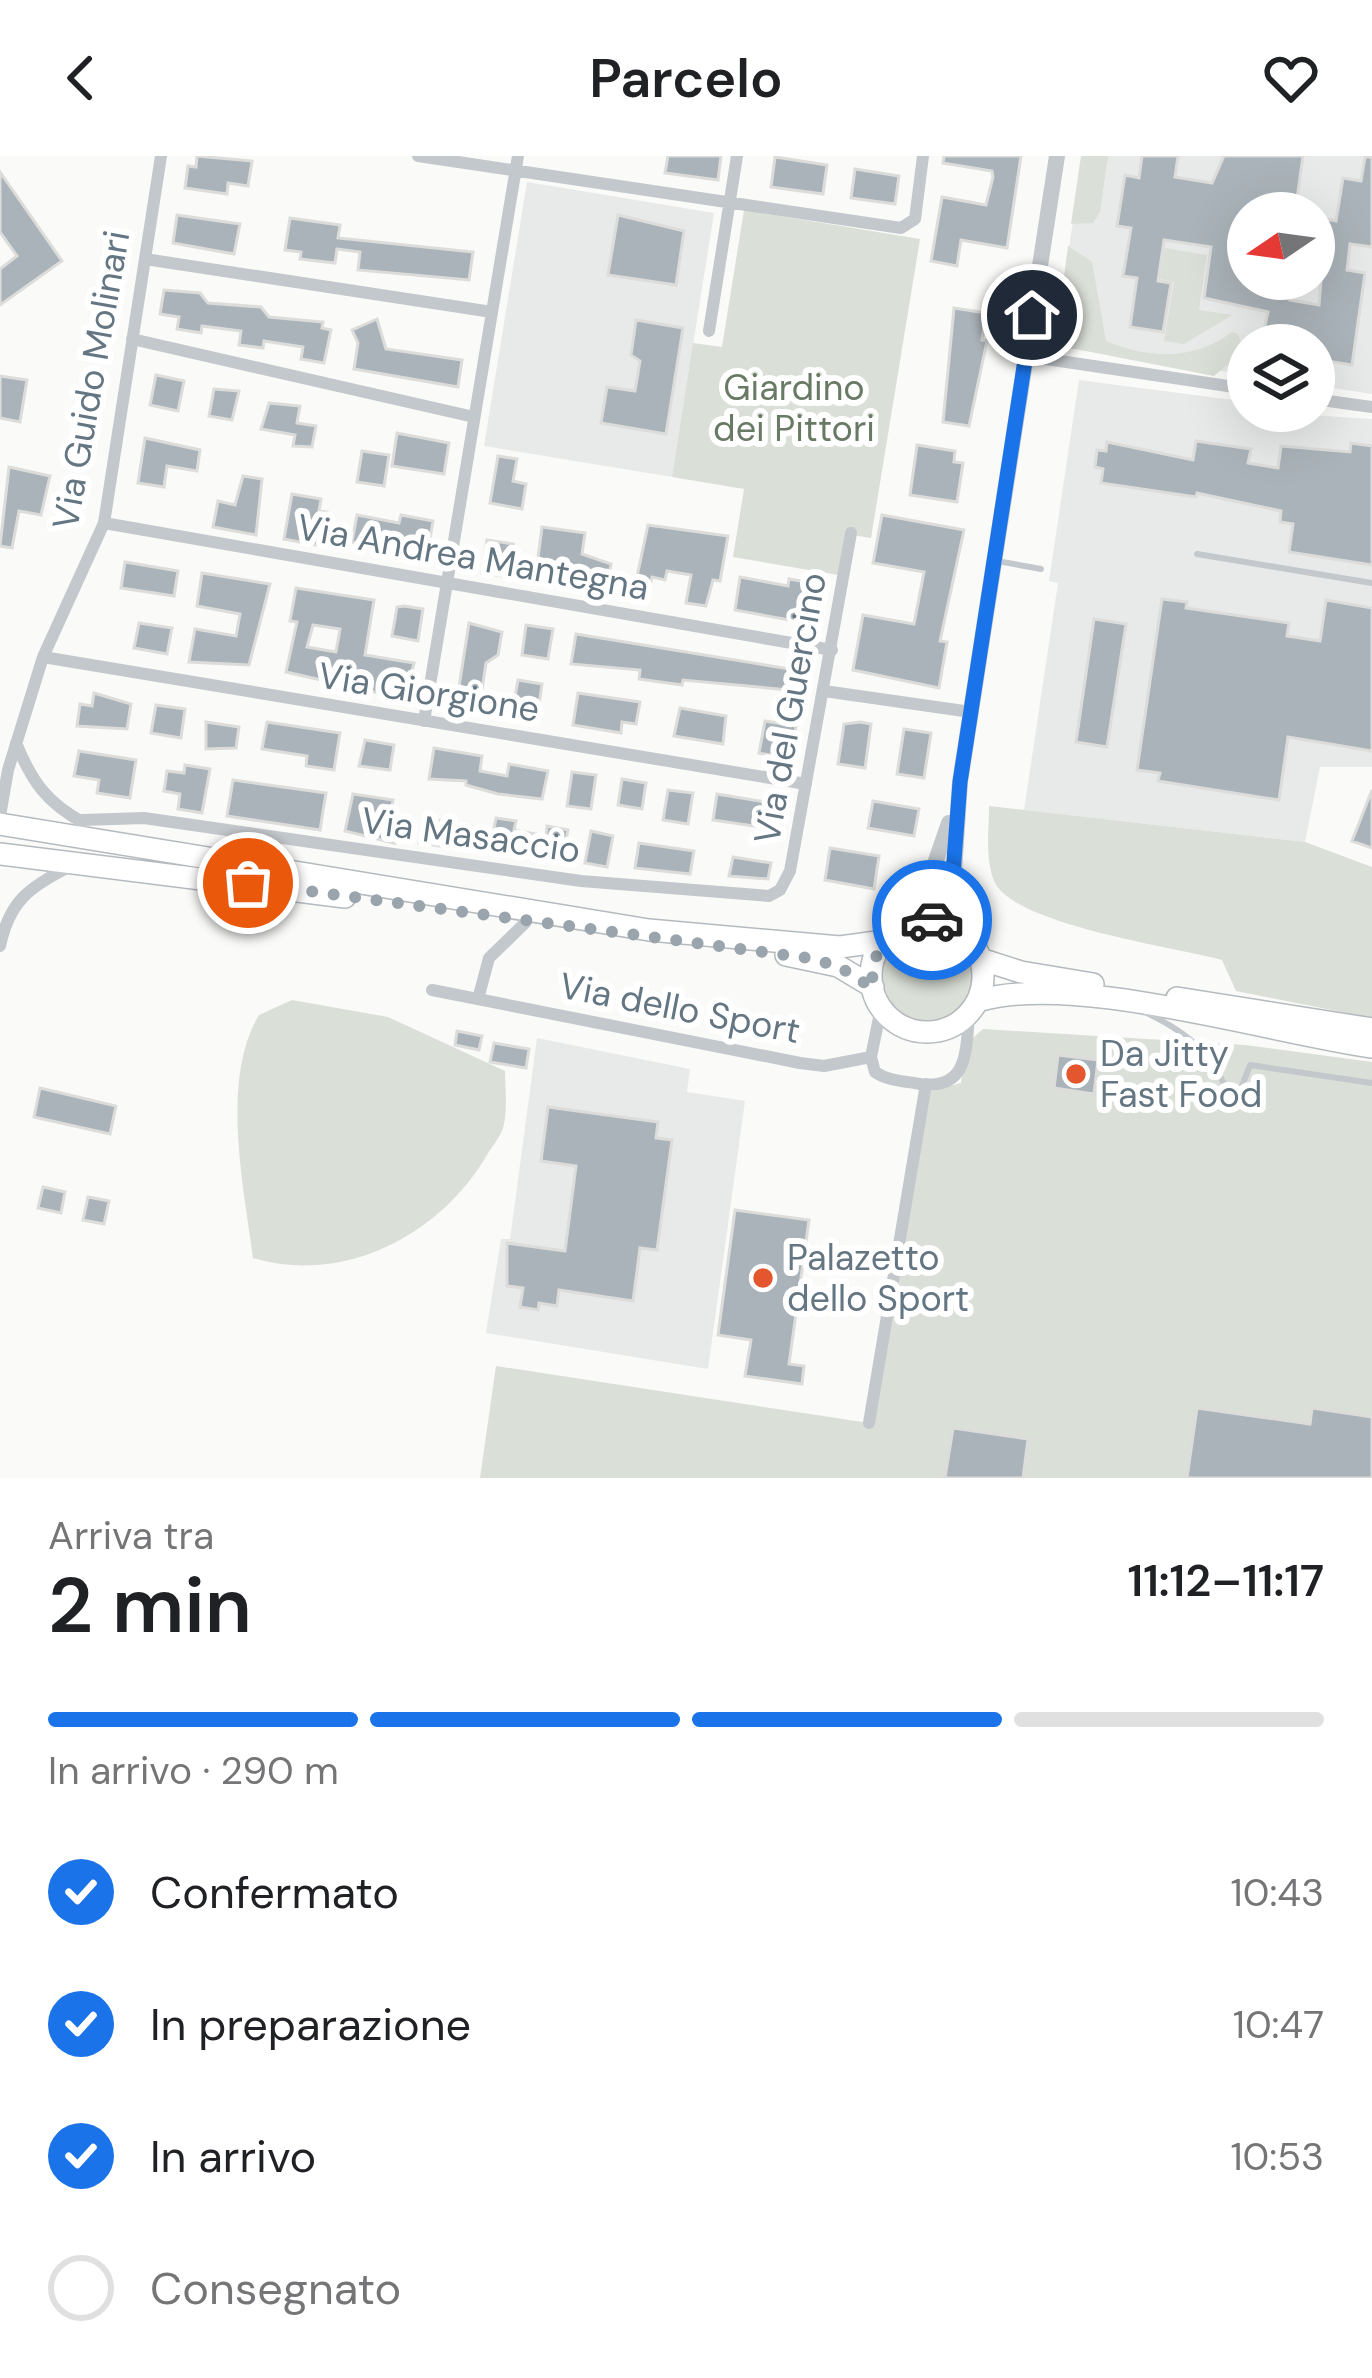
<!DOCTYPE html>
<html lang="it">
<head>
<meta charset="utf-8">
<style>
  :root { --surface:#fff; --page:#f6f6f6; --text:#202124; --muted:#757577; --line:#e0e0e0; --accent:#1a73e8 }
  body { margin:0; font-family:"DM Sans",sans-serif; background:var(--page); color:var(--text); height:100vh; display:flex; flex-direction:column; font-size:45px; white-space:nowrap }
  * { box-sizing:border-box; margin:0 }
  p { font-size:39px; color:var(--muted) }
  .icon { flex:none; width:66px; height:66px; fill:none; stroke:currentColor; stroke-width:2; stroke-linecap:round; stroke-linejoin:round }
  .map { position:relative; height:1322px; overflow:hidden }
  .drawer { display:flex; flex-direction:column; background:var(--surface); flex:1 }
  .drawer>* { flex:none }
  .needle { width:78px; rotate:257deg }
  .fabs { position:absolute; left:1227px; top:36px; display:grid; gap:24px }
  .fabs a { display:grid; place-items:center; width:108px; height:108px; border-radius:50%; background:var(--surface); box-shadow:0 12px 48px #0002; font-size:60px }
  .pin { position:absolute; display:grid; place-items:center; width:102px; height:102px; color:#fff; margin:-51px; border:6px solid #fff; border-radius:50%; box-shadow:0 3px 12px #0007 }
  .courier { position:absolute; display:grid; place-items:center; width:120px; height:120px; margin:-60px; border:9px solid #1a73e8; border-radius:50%; background:#fff; color:#222; box-shadow:0 3px 15px #0007 }
  .headline em { font-style:normal; font-weight:600 }
  .headline div { display:flex; flex-direction:column-reverse }
  .headline { display:flex; align-items:center; justify-content:space-between; height:204px; padding:0 48px }
  h1 { font-size:78px; font-weight:600; line-height:90px }
  .bar { display:grid; grid-template-columns:repeat(4,1fr); gap:18px 12px; align-content:center; height:144px; padding:0 48px }
  .bar i { height:15px; border-radius:9px; background:var(--line) }
  .bar .selected { background:var(--accent) }
  .bar p { grid-column:span 4 }
  ol { padding:0 48px; list-style:none }
  li { display:flex; align-items:center; gap:36px; height:132px }
  li p { margin-inline-start:auto }
  li .icon { padding:12px; border-radius:50%; background:var(--accent); color:#fff; stroke-width:4 }
  li:last-child { color:var(--muted) }
  li i { width:66px; height:66px; border:6px solid var(--line); border-radius:50% }
  header { display:flex; justify-content:space-between; align-items:center; height:156px; padding:0 48px; background:var(--surface); font-size:54px; font-weight:600 }
  .map>svg:first-child { display:block }
  .built { fill:#e8e9e9; fill-rule:evenodd }
  .green { fill:#dadfd7 }
  .building { fill:#aab3b9; stroke:#dcdcda; stroke-width:3; fill-rule:evenodd }
  .lines { fill:none; stroke-linecap:round; stroke-linejoin:round }
  .primary-casing { stroke:#b5babe; stroke-width:24 }
  .service { stroke:#c3c8cc; stroke-width:6 }
  .minor { stroke:#c3c8cc; stroke-width:12 }
  .tertiary { stroke:#c3c8cc; stroke-width:16 }
  .primary { stroke:#fff; stroke-width:21 }
  .done { stroke:#99a4ac; stroke-width:12; stroke-dasharray:0 21.6 }
  .route { stroke:#1a73e8; stroke-width:15 }
  .poi-dot { fill:#e4572e; stroke:#fff; stroke-width:4.5 }
  .labels { text-anchor:middle; dominant-baseline:central; stroke-width:12; stroke-linejoin:round; paint-order:stroke }
  .street-label { font-size:36px; fill:#657683; stroke:#fff }
  .park-label { font-size:36px; fill:#687a64; stroke:#fff }
  .poi-label { font-size:36px; fill:#657683; stroke:#fff; text-anchor:start }
</style>
</head>
<body>
<header><svg class="icon" aria-label="back" viewBox="0 0 24 24"><path d="M15 5l-7 7 7 7"/></svg>Parcelo<svg class="icon" aria-label="heart" viewBox="0 0 24 24"><path d="M12 20l-8-8c-3-5 5-10 8-4 3-6 11-1 8 4z"/></svg></header>
<div class="map">
<svg width="1372" height="1322" viewBox="0 0 1372 1322">
  <rect width="100%" height="100%" fill="#fafaf8"/>
  <!-- built -->
  <path class="built" d="M1083,0h289v238l-58,-9v-40h-66v30l-194,-29zM1248,57h66v66h-66z
    M527,26l187,31 -42,264 -188,-31z
    M1079,224l169,22v9l124,8v348h-52l-15,75 -281,-32 34,-227 -9,-2z
    M537,882l153,31 -3,23 58,9 -37,268 -222,-36 15,-94h9z"/>
  <!-- green -->
  <path class="green" d="M1081,0h27l-8,56 -7,11 -22,1z
    M744,54l176,29 -49,299 -26,-4 -7,41 -105,-18 11,-68 -72,-12 21,-134 29,4z
    M1068,90l24,16 14,79c43,18 87,20 126,-9l6,2 6,17 -30,25 -159,-31z
    M1165,92l42,7 -8,55 33,5 -48,29 -20,-3 10,-59 -14,-3z
    M989,650l316,36 67,25v151l-136,-27 -14,-31c-47,-13 -209,-35 -228,-79 -9,-23 -5,-51 -5,-75z
    M883 820a45 45 0 1 1 90 0a45 45 0 1 1-90 0Z
    M292,844l96,17 117,54c0,17 3,40 -2,57 -3,10 -14,22 -19,32 -47,76 -141,125 -231,98 -9,-70 -33,-179 6,-243z
    M983,873l262,16 127,17v416h-892l16,-112 373,57 61,-332 31,-8 6,-40z"/>
  <!-- building -->
  <path class="building" d="M197,0l55,5 -4,25 -20,-3 -1,11 -42,-6 3,-22 8,1z
    M668,0h53l-3,24 -53,-7z
    M944,0h77l-14,92 -46,-8 -4,26 -26,-5 11,-64 44,8 7,-28 -1,-6 -49,-8z
    M1142,0h36l-3,21 37,6 12,-27h79l-8,57h-47l-4,66h49l-3,21 29,5 7,-86 10,2 7,-43 18,3 4,-24h7v90l-22,-3 -3,26 18,3 -13,92 -38,-6v-20l-50,-8 4,-19 -64,-14 7,-51 -47,-7 -6,41 13,2 -8,49 -33,-5 7,-49 -14,-2 8,-48 -14,-2 8,-51 14,3z
    M775,1l52,8 -4,29 -52,-7z
    M855,13l44,7 -4,28 -44,-6z
    M0,16l62,89 -62,44v-36l17,-13 -17,-24z
    M177,59l63,9 -6,30 -61,-11z
    M618,59l66,16 -8,54 -68,-10z
    M290,62l50,7 -2,13 135,14 -4,28 -111,-10 2,-18 -23,-3 -2,14 -35,-4 1,-7 -16,-2z
    M164,134l36,3 8,10 53,4 8,10 54,5 -1,6 9,2 -7,33 -23,-4 2,-12 -39,-6 -1,7 -24,-3 2,-14 -39,-5 -1,7 -24,-4 2,-12 -19,-3z
    M954,152l32,5 -4,27 5,1 -18,85 -26,-4z
    M377,163l9,30 76,11 -4,27 -104,-18 4,-26 -6,-13z
    M636,164l47,8 -17,106 -65,-11 6,-36 28,4 5,-30 -9,-6z
    M156,219l28,6 -6,30 -28,-6z
    M0,220l27,4 -7,42 -20,-4z
    M214,233l25,2 -7,29 -23,-4z
    M269,247l31,3 -3,17 19,3 -4,21 -19,-1 2,-11 -34,-6z
    M397,277l52,10 -5,31 -52,-8z
    M145,282l55,12 -3,21 -30,-5 -3,21 -26,-4z
    M1196,285l55,8 -3,14 30,5 3,-22 69,6 1,-9 21,3v119l-83,-13 4,-28 -13,-2 1,-11 -84,-18 -1,4 -95,-14 2,-14 -8,-2 2,-17 9,1 1,-9 86,18z
    M917,289l38,6 -1,11 9,1 -6,39 -47,-7z
    M362,295l27,4 -5,31 -27,-4z
    M498,300l19,3 -4,22 13,3 -4,25 -32,-6z
    M9,311l41,9 -9,39 -22,-4 -7,37 -12,-2z
    M243,320l19,3 -6,56 -43,-8 5,-26 17,4z
    M292,338l29,5 -2,12 8,1 -6,34 -37,-7z
    M357,359l42,8 2,-8 32,6 -6,35 -75,-14z
    M882,359l82,15 -24,111 7,1 -8,46 -86,-18 10,-55 51,9 10,-52 -51,-9z
    M648,369l80,11 -8,45 -7,-1 -7,26 -20,-3 5,-28 -24,-4 -2,9 -13,-3 -3,12 -14,-3z
    M542,371l43,6 -3,21 29,10 -5,28 -37,-10 2,-13 -33,-11z
    M487,384l26,4 -4,33 -27,-4z
    M125,406l53,9 -4,25 -53,-8z
    M202,417l68,11 -21,81 -60,-3 6,-33 41,7 4,-22 -43,-8z
    M740,421l48,9 1,-7 29,5 -7,40 -76,-14z
    M296,432l78,12 -9,55 49,8 -9,36 -119,-27 11,-50 -7,-1zM313,469l27,4 -4,23 -29,-5z
    M1162,443l25,3 -1,6 103,15 -2,13 33,5 6,-41 46,8v143l-84,-14 -9,63 -121,-19 2,-8 -23,-3z
    M404,450l19,3 -5,32 -26,-5 5,-29z
    M1094,463l32,5 -19,123 -31,-5z
    M139,467l33,5 -5,26 -33,-6z
    M469,467l33,9 -4,23 -12,8 -7,47 -23,-4z
    M526,469l27,4 -5,30 -26,-4z
    M576,478l226,37 -2,20 -117,-11 -1,5 -43,-6 1,-9 -69,-6z
    M518,524l24,4 -4,28 -25,-4z
    M94,537l37,11 -4,25 -50,-3 3,-22 12,2z
    M578,537l62,9 -4,22 -14,-2 -1,11 -48,-8z
    M156,549l29,4 -4,29 -30,-5z
    M680,552l46,8 -3,28 -49,-8z
    M765,565l31,5 -5,33 -32,-6z
    M206,566l33,5 -3,21 -30,1z
    M267,566l73,11 -6,37 -28,-4 1,-10 -45,-7z
    M860,566l11,2 -6,44 -27,-4 6,-40z
    M904,573l27,4 -7,45 -27,-4z
    M365,584l29,5 -4,25 -31,-4z
    M434,592l48,8 -2,15 27,5 2,-12 39,7 -6,28 -44,-5 -32,-9v-4l-37,-2z
    M79,595l57,9 -6,38 -33,-5 2,-13 -25,-4z
    M185,609l25,4 -8,44 -24,-4 2,-15 -16,-3 3,-20 17,2z
    M572,616l24,3 -5,34 -24,-3z
    M622,623l24,4 -4,26 -24,-4z
    M233,624l93,13 -6,37 -93,-14z
    M668,634l25,3 -5,31 -25,-4z
    M1372,634v58l-20,-7z
    M353,638l40,6 -5,30 6,13 -49,-12z
    M717,638l61,10 -4,25 -61,-9z
    M873,645l46,8 -5,27 -46,-8z
    M423,662l48,8 -4,24 -48,-7z
    M496,662l20,3 -2,9 32,6 1,-10 21,4 -6,32 -72,-13z
    M591,675l22,5 -6,31 -22,-4z
    M639,687l55,8 -4,23 -55,-6z
    M830,692l49,8 -5,33 -49,-9z
    M733,701l38,6 -3,16 -39,-3z
    M457,875l25,5 -3,14 -24,-5z
    M494,887l35,6 -3,19 -36,-6z
    M1058,899l40,5 -4,34 -40,-6z
    M40,932l76,18 -6,28 -76,-17z
    M548,951l110,15 -2,16 16,2 -15,110 -17,-2 -7,53 -74,-11 -2,16 -18,-3 -1,7 -18,-3 3,-19 -16,-2v-43l58,8 11,-85 -35,-5z
    M43,1031l22,5 -4,21 -23,-5z
    M88,1041l21,4 -5,23 -21,-4z
    M735,1054l74,10 -20,144 15,2 -2,18 -57,-8 6,-36 -33,-5z
    M1197,1252l113,16 2,-16 60,9v61h-185z
    M953,1272l75,11 -5,39h-78z"/>
  <g class="lines">
    <!-- primary casing -->
    <g class="primary-casing">
      <path id="primary" d="M0,668l649,106 191,17 44,-6
        M0,698l345,43
        M871 820a56 56 0 1 1 112 0a56 56 0 1 1-112 0Z
        M786,799l52,11 35,21
        M980,803l41,13 72,12
        M1177,842l195,31
        M978,845c95,-29 289,31 394,46"/>
    </g>
    <!-- service -->
    <path class="service" d="M1197,398l175,29
      M997,405l44,8
      M1147,857c47,23 66,42 86,91
      M1234,951l16,-42 122,18"/>
    <!-- minor -->
    <path class="minor" d="M418,0l483,72 14,-9 8,-63
      M145,103l347,53
      M709,175l28,-175
      M132,183l342,78
      M1026,200l222,33
      M1314,243l58,8
      M104,367l728,127
      M43,501l763,127
      M824,535l147,21
      M424,565l94,-565
      M16,587c16,39 31,60 68,80
      M0,660l8,-46 35,-113 61,-134 57,-367
      M82,664l62,-2 437,63 188,15 11,-6 10,-19 61,-338
      M0,790c9,-44 29,-59 69,-79
      M432,834l368,73 24,3 47,-9
      M478,843l11,-41 37,-36
      M881,852l-10,49 4,15c13,9 29,9 45,12 48,6 46,-32 49,-70
      M869,1267l57,-339"/>
    <!-- tertiary -->
    <path class="tertiary" d="M915,765l34,-98
      M959,775l-6,-44 7,-105 97,-626"/>
    <!-- primary -->
    <use href="#primary" class="primary"/>
  </g>
  <g class="lines">
    <!-- done -->
    <path class="done" d="M248,727l560,75 30,8 35,22c-5,-40 21,-65 59,-68"/>
    <!-- route -->
    <path class="route" d="M932,764l27,11 -7,-44 8,-105 72,-467"/>
  </g>
  <!-- markers -->
  <g class="poi-dot">
    <circle cx="1076" cy="918" r="12"/>
    <circle cx="763" cy="1122" r="12"/>
  </g>
  <g class="labels">
    <!-- street labels -->
    <g class="street-label">
      <text transform="translate(91 224) rotate(-80)">Via Guido Molinari</text>
      <text transform="translate(473 401) rotate(10)">Via Andrea Mantegna</text>
      <text transform="translate(429 536) rotate(9)">Via Giorgione</text>
      <text transform="translate(790 552) rotate(-80)">Via del Guercino</text>
      <text transform="translate(471 679) rotate(8)">Via Masaccio</text>
      <text transform="translate(680 852) rotate(11)">Via dello Sport</text>
    </g>
    <!-- park labels -->
    <g class="park-label">
      <text x="794" y="231">Giardino<tspan x="794" dy="41">dei Pittori</tspan></text>
    </g>
    <!-- poi labels -->
    <g class="poi-label">
      <text x="1100" y="897">Da Jitty<tspan x="1100" dy="41">Fast Food</tspan></text>
      <text x="787" y="1101">Palazetto<tspan x="787" dy="41">dello Sport</tspan></text>
    </g>
  </g>
</svg>
<div class="fabs">
<a><svg class="needle" viewBox="-14 -14 28 28"><path d="M0-13l5 13h-10z" fill="#e53935"/><path d="M0 13l5-13h-10z" fill="#757577"/></svg></a>
<a><svg class="icon" aria-label="layers" viewBox="0 0 24 24"><path d="M12 4l9 5-9 5-9-5zM3 14l9 5 9-5"/></svg></a>
</div>
<div class="pin" style="left:248px;top:727px;background:#ea580c"><svg class="icon" aria-label="bag" viewBox="0 0 24 24"><path d="M5 8h14l-1 12H6zM9 8a3 3 0 0 1 6 0"/></svg></div>
<div class="pin" style="left:1032px;top:159px;background:#1f2937"><svg class="icon" aria-label="home" viewBox="0 0 24 24"><path d="M3 11l9-7 9 7M6 9v11h12V9"/></svg></div>
<div class="courier" style="left:932px;top:764px"><svg class="icon" aria-label="car" viewBox="0 0 24 24"><path d="M5 17H2v-5l4-1 3-4h7l3 4 3 1v5h-3M9 17h6M6 11h13"/><circle cx="7" cy="17" r="2"/><circle cx="17" cy="17" r="2"/></svg></div>
</div>
<section class="drawer">
<div class="headline"><div><h1>2 min</h1><p>Arriva tra</p></div><em>11:12–11:17</em></div>
<div class="bar"><i class="selected"></i><i class="selected"></i><i class="selected"></i><i></i><p>In arrivo · 290 m</p></div>
<ol>
<li><svg class="icon" aria-label="check" viewBox="0 0 24 24"><path d="M5 12l5 5 9-10"/></svg>Confermato<p>10:43</p></li>
<li><svg class="icon" aria-label="check" viewBox="0 0 24 24"><path d="M5 12l5 5 9-10"/></svg>In preparazione<p>10:47</p></li>
<li><svg class="icon" aria-label="check" viewBox="0 0 24 24"><path d="M5 12l5 5 9-10"/></svg>In arrivo<p>10:53</p></li>
<li><i></i>Consegnato</li>
</ol>
</section>
</body>
</html>
